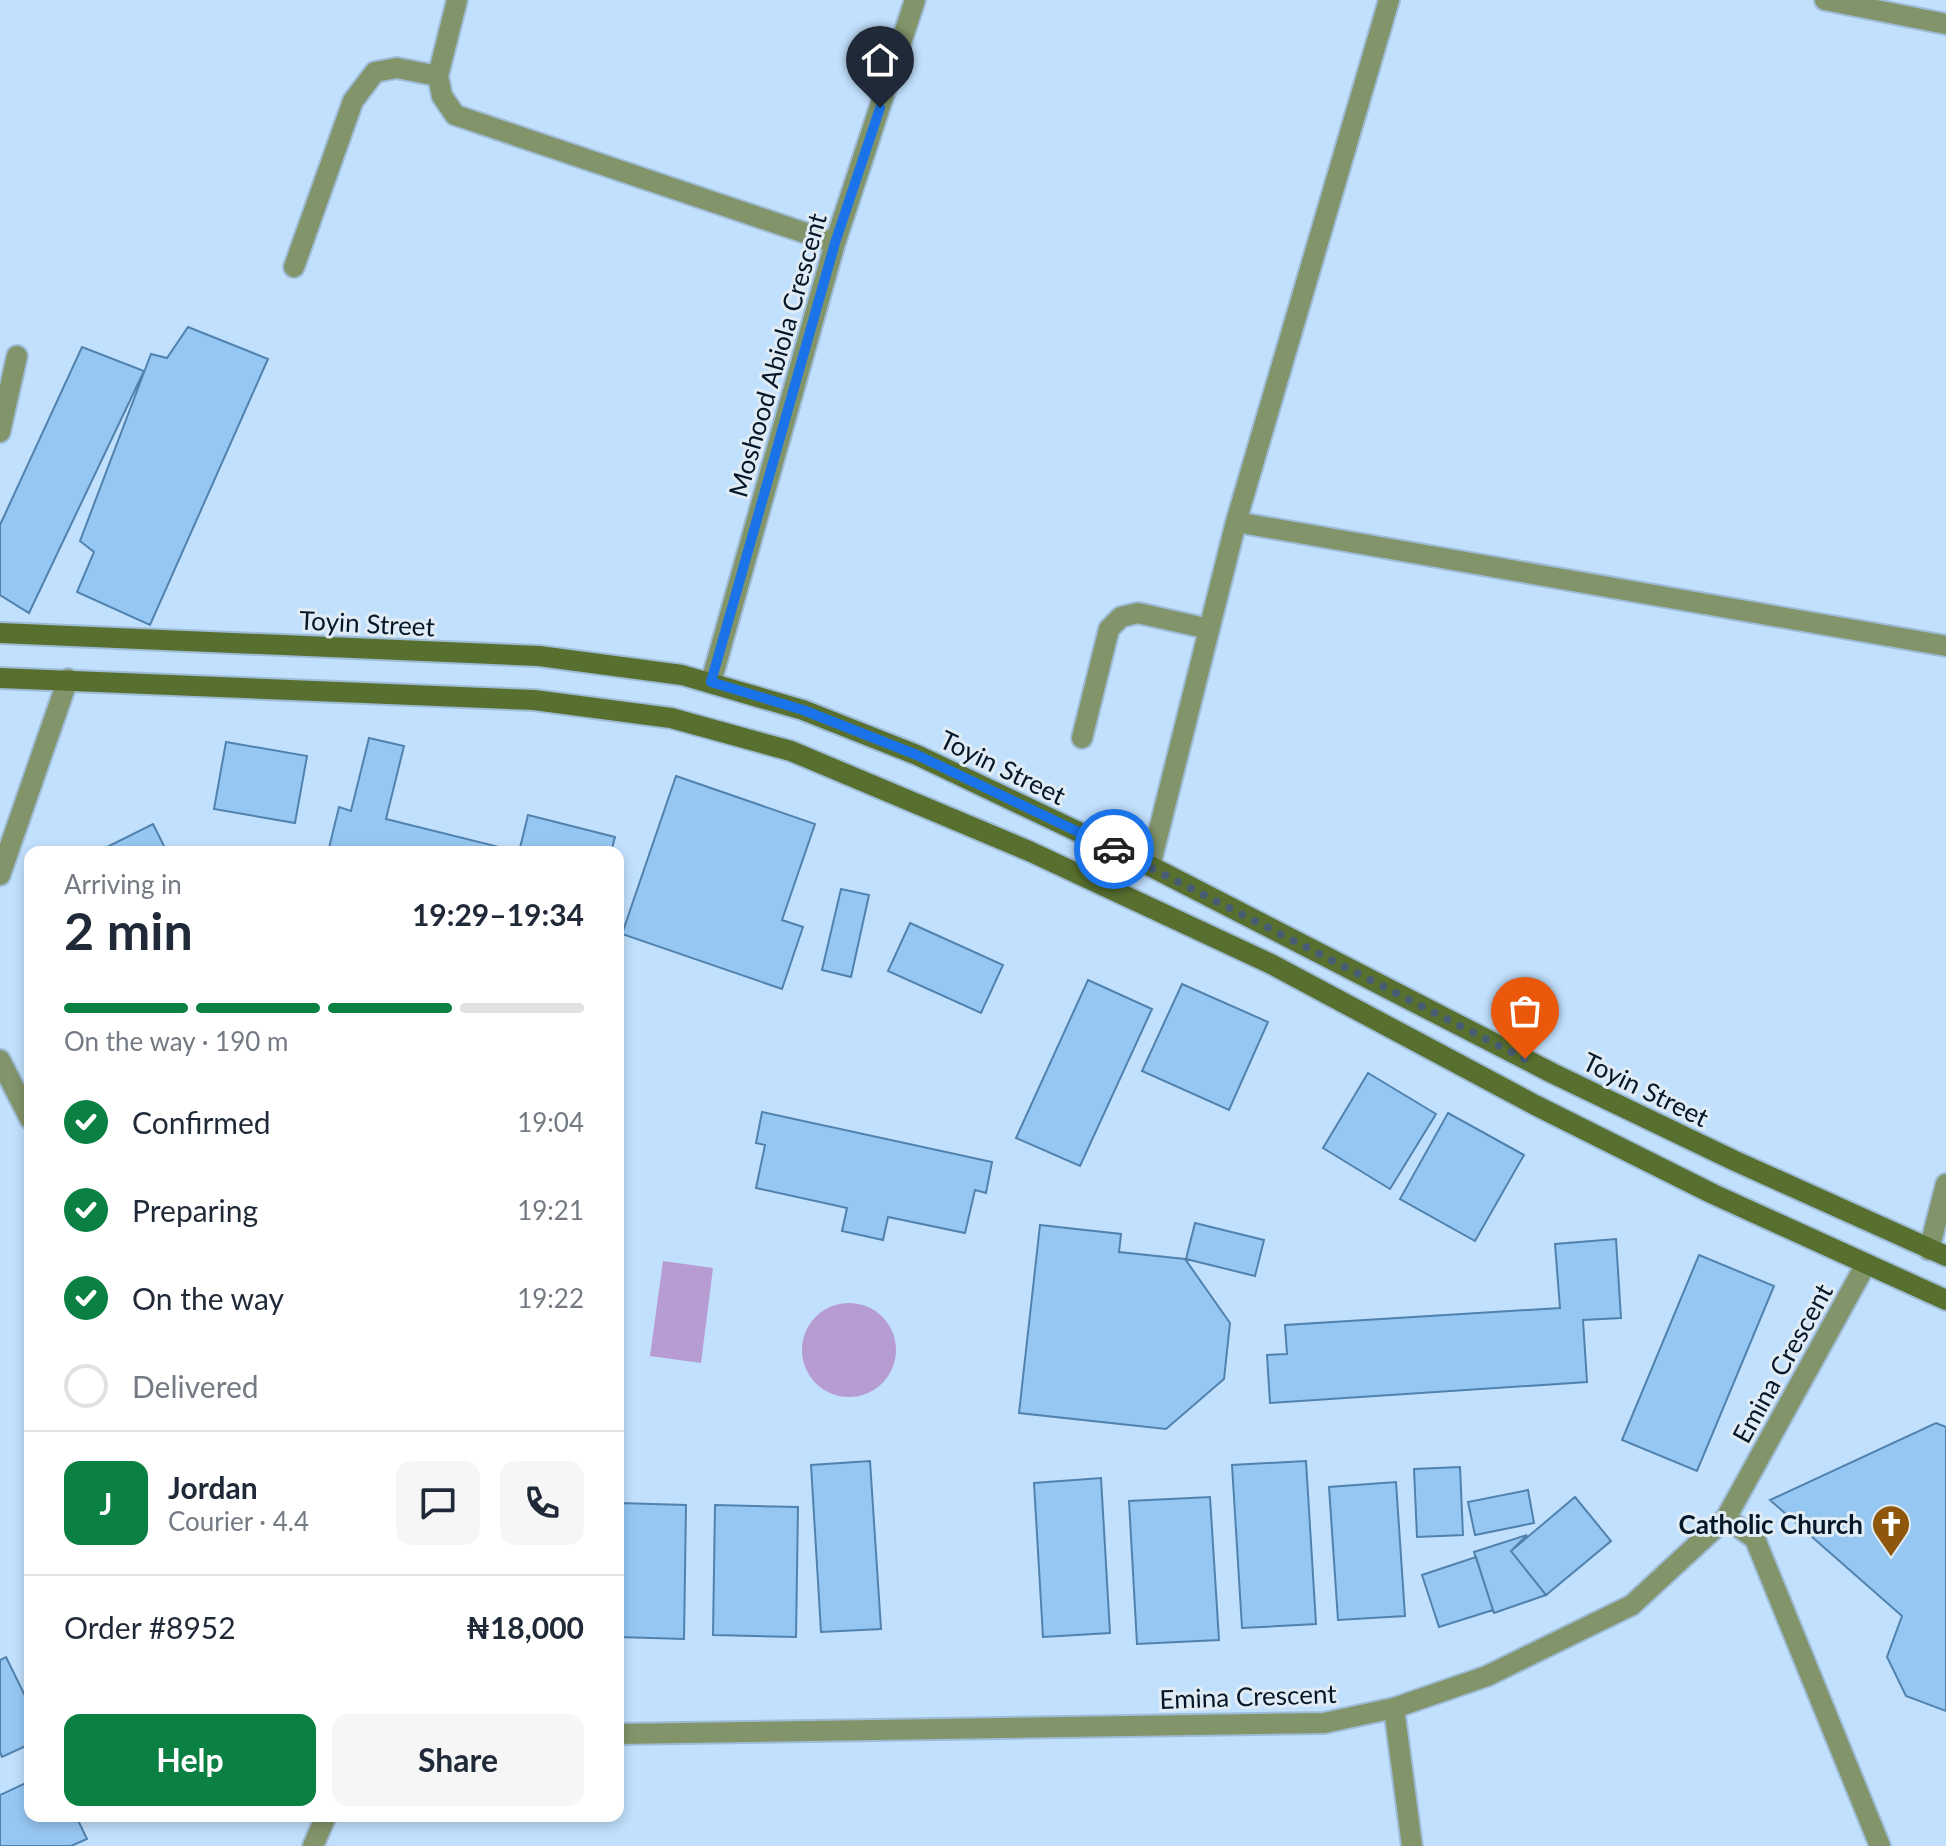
<!DOCTYPE html>
<html lang="en">
<head>
<meta charset="utf-8">
<style>
  :root { --surface:#fff; --page:#f6f6f7; --text:#1f2937; --muted:#747a83; --line:#e0e1e3; --accent:#0b8043 }
  body { margin:0; font-family:Lato,sans-serif; background:var(--page); color:var(--text); height:100vh; display:flex; flex-direction:column; font-size:30px; white-space:nowrap }
  * { box-sizing:border-box; margin:0 }
  p { font-size:26px; color:var(--muted) }
  .icon { flex:none; width:44px; height:44px; fill:none; stroke:currentColor; stroke-width:2; stroke-linecap:round; stroke-linejoin:round }
  .map { position:relative; flex:1; overflow:hidden }
  .details { position:absolute; left:24px; top:846px; width:600px; height:976px; display:flex; flex-direction:column; background:var(--surface); border-radius:16px; box-shadow:0 4px 12px #0003 }
  .details>* { flex:none }
  .pin { position:absolute; display:grid; place-items:center; width:68px; height:68px; color:#fff; margin:-82px -34px; border-radius:50% 50% 50% 0; rotate:-45deg; box-shadow:0 0 8px #0007 }
  .pin .icon { rotate:45deg }
  .courier { position:absolute; display:grid; place-items:center; width:80px; height:80px; margin:-40px; border:6px solid #1a73e8; border-radius:50%; background:#fff; color:#222; box-shadow:0 2px 10px #0007 }
  .overview em { font-style:normal; font-weight:700 }
  .overview div { display:flex; flex-direction:column-reverse }
  .overview { display:flex; align-items:center; justify-content:space-between; height:136px; padding:0 40px }
  h1 { font-size:52px; font-weight:700; line-height:60px }
  .bar { display:grid; grid-template-columns:repeat(4,1fr); gap:12px 8px; align-content:center; height:96px; padding:0 40px }
  .bar i { height:10px; border-radius:6px; background:var(--line) }
  .bar .on { background:var(--accent) }
  .bar p { grid-column:span 4 }
  .line { display:flex; align-items:center; gap:20px; padding:0 40px; border-top:2px solid var(--line) }
  .line div { flex:1 }
  .round { display:grid; place-items:center; flex:none; width:84px; height:84px; border-radius:16px; background:var(--page) }
  ol { padding:0 40px; list-style:none }
  li { display:flex; align-items:center; gap:24px; height:88px }
  li p { margin-inline-start:auto }
  li .icon { padding:8px; border-radius:50%; background:var(--accent); color:#fff; stroke-width:4 }
  li:last-child { color:var(--muted) }
  li i { width:44px; height:44px; border:4px solid var(--line); border-radius:50% }
  .cta { display:flex; gap:16px; margin-top:auto; padding:16px 40px }
  .cta a { flex:1; height:92px; border-radius:16px; background:var(--accent); color:#fff; font-size:32px; font-weight:700; line-height:92px; text-align:center }
  .cta a+a { background:var(--page); color:var(--text) }
  .map>svg:first-child { display:block }
  .water { fill:#b69cd2 }
  .building { fill:#96c7f3; stroke:#5182ae; stroke-width:2 }
  .lines { fill:none; stroke-linecap:round; stroke-linejoin:round }
  .lane-casing { stroke:#9fbcd7; stroke-width:24 }
  .street-casing { stroke:#9fbcd7; stroke-width:24 }
  .secondary-casing { stroke:#9fbcd7; stroke-width:24 }
  .lane { stroke:#82946a; stroke-width:20 }
  .street { stroke:#82946a; stroke-width:20 }
  .secondary { stroke:#58702f; stroke-width:20 }
  .done { stroke:#465d73; stroke-width:8; stroke-dasharray:0 14.4 }
  .route { stroke:#1a73e8; stroke-width:10 }
  .labels { text-anchor:middle; dominant-baseline:central; stroke-width:6; stroke-linejoin:round; paint-order:stroke }
  .street-label { font-size:26px; fill:#041728; stroke:#e0ebf4 }
  .poi-label { font-size:26px; font-weight:bold; fill:#041728; stroke:#e0ebf4; text-anchor:end }
</style>
</head>
<body>
<div class="map">
<svg width="1946" height="1846" viewBox="0 0 1946 1846">
  <rect width="100%" height="100%" fill="#c1e0fd"/>
  <!-- water -->
  <path class="water" d="M663,1261l50,7 -12,95 -51,-7z
    M802 1350a47 47 0 1 1 94 0a47 47 0 1 1-94 0Z"/>
  <!-- building -->
  <path class="building" d="M188,327l80,32 -118,266 -73,-33 17,-40 -14,-11 71,-187 16,4z
    M82,347l62,24 -115,242 -29,-18v-70z
    M369,738l35,8 -18,73 133,33 9,-37 87,22 -4,15h-283l11,-45 12,4z
    M226,742l81,14 -12,67 -81,-14z
    M676,776l139,48 -33,96 21,7 -21,62 -160,-55z
    M153,824l14,28h-70z
    M841,889l28,6 -18,82 -29,-7z
    M910,923l93,42 -22,48 -93,-42z
    M1088,980l64,29 -72,157 -64,-28z
    M1182,984l86,38 -39,88 -87,-39z
    M1368,1073l68,41 -46,75 -67,-41z
    M762,1112l230,50 -6,31 -11,-3 -10,43 -77,-16 -5,23 -41,-9 5,-23 -91,-20 9,-43 -9,-2z
    M1448,1113l76,42 -49,86 -75,-42z
    M1195,1223l69,17 -9,36 -69,-17z
    M1040,1225l81,9 -2,18 66,7 45,64 -6,56 -58,50 -147,-16z
    M1616,1239l5,79 -38,2 4,62 -317,21 -3,-48 20,-1 -2,-29 275,-17 -5,-64z
    M1699,1255l75,31 -77,185 -75,-31z
    M1936,1423l10,4v284l-40,-15 -19,-39 15,-41 -132,-116z
    M870,1461l11,168 -60,3 -10,-167z
    M1306,1461l10,163 -74,4 -10,-163z
    M1460,1467l3,68 -46,2 -3,-68z
    M1101,1478l9,155 -67,4 -9,-154z
    M1396,1482l9,134 -67,4 -9,-133z
    M1528,1490l6,33 -59,12 -7,-33z
    M1210,1497l9,143 -82,4 -8,-143z
    M1575,1497l36,44 -65,54 -35,-44z
    M618,1503l68,2 -2,134 -66,-2z
    M715,1505l83,2 -2,130 -83,-2z
    M1527,1535l-16,16 35,44 -52,18 -20,-61z
    M1476,1557l17,53 -54,17 -17,-52z
    M6,1657l24,49v38l-28,13 -2,-5v-92z
    M30,1781v35h46l11,23 -16,7h-71v-51z"/>
  <g class="lines">
    <!-- lane casing -->
    <g class="lane-casing">
      <path id="lane" d="M294,267l59,-166 22,-29 22,-4 41,8
        M0,432l17,-76
        M1082,738l27,-109 12,-12 17,-4 71,16
        M1726,1518l29,21 125,307
        M313,1846l13,-30"/>
    </g>
    <!-- street casing -->
    <g class="street-casing">
      <path id="street" d="M457,0l-19,76 4,20 13,19 380,128
        M1825,0l121,24
        M1236,522l710,124
        M711,682l124,-439 80,-243
        M1150,866l86,-344 153,-522
        M0,875l68,-196
        M0,1060l30,59
        M1929,1250l17,-66
        M1394,1708l18,138
        M618,1734l706,-11 70,-15 93,-32 145,-71 94,-87 140,-254"/>
    </g>
    <!-- secondary casing -->
    <g class="secondary-casing">
      <path id="secondary" d="M0,633l539,23 143,19 121,35 114,45 233,111 402,207 181,87 213,96
        M0,678l534,22 137,18 120,33 238,100 242,113 264,141 178,89 233,106"/>
    </g>
    <!-- lane -->
    <use href="#lane" class="lane"/>
    <!-- street -->
    <use href="#street" class="street"/>
    <!-- secondary -->
    <use href="#secondary" class="secondary"/>
  </g>
  <g class="lines">
    <!-- done -->
    <path class="done" d="M1114,849l411,210"/>
    <!-- route -->
    <path class="route" d="M880,108l-45,135 -124,439 92,28 114,45 197,94"/>
  </g>
  <!-- icons -->
  <defs>
    <g id="church-pin" transform="scale(2)"><path d="M0 17L-7.5 6A9.5 9.5 0 1 1 7.5 6Z" fill="#8e570c" stroke="#e0ebf4"/><path d="M-1.2-6h2.4v3.5h3.3v2.4h-3.3V6h-2.4V-.1h-3.3v-2.4h3.3Z" fill="#fff"/></g>
  </defs>
  <g fill-rule="evenodd">
    <use href="#church-pin" x="1891" y="1524"/>
  </g>
  <g class="labels">
    <!-- street labels -->
    <g class="street-label">
      <text transform="translate(777 355) rotate(-74)">Moshood Abiola Crescent</text>
      <text transform="translate(367 623) rotate(3)">Toyin Street</text>
      <text transform="translate(1003 767) rotate(26)">Toyin Street</text>
      <text transform="translate(1646 1089) rotate(26)">Toyin Street</text>
      <text transform="translate(1782 1363) rotate(-61)">Emina Crescent</text>
      <text transform="translate(1248 1696) rotate(-2)">Emina Crescent</text>
    </g>
    <!-- poi labels -->
    <g class="poi-label">
      <text x="1863" y="1524">Catholic Church</text>
    </g>
  </g>
</svg>
<div class="pin" style="left:1525px;top:1059px;background:#ea580c"><svg class="icon" aria-label="bag" viewBox="0 0 24 24"><path d="M5 8h14l-1 12H6zM9 8a3 3 0 0 1 6 0"/></svg></div>
<div class="pin" style="left:880px;top:108px;background:#1f2937"><svg class="icon" aria-label="home" viewBox="0 0 24 24"><path d="M3 11l9-7 9 7M6 9v11h12V9"/></svg></div>
<div class="courier" style="left:1114px;top:849px"><svg class="icon" aria-label="car" viewBox="0 0 24 24"><path d="M5 17H2v-5l4-1 3-4h7l3 4 3 1v5h-3M9 17h6M6 11h13"/><circle cx="7" cy="17" r="2"/><circle cx="17" cy="17" r="2"/></svg></div>
<section class="details">
<div class="overview"><div><h1>2 min</h1><p>Arriving in</p></div><em>19:29–19:34</em></div>
<div class="bar"><i class="on"></i><i class="on"></i><i class="on"></i><i></i><p>On the way · 190 m</p></div>
<ol>
<li><svg class="icon" aria-label="check" viewBox="0 0 24 24"><path d="M5 12l5 5 9-10"/></svg>Confirmed<p>19:04</p></li>
<li><svg class="icon" aria-label="check" viewBox="0 0 24 24"><path d="M5 12l5 5 9-10"/></svg>Preparing<p>19:21</p></li>
<li><svg class="icon" aria-label="check" viewBox="0 0 24 24"><path d="M5 12l5 5 9-10"/></svg>On the way<p>19:22</p></li>
<li><i></i>Delivered</li>
</ol>
<div class="line" style="height:144px"><b class="round" style="background:var(--accent);color:#fff">J</b><div><b>Jordan</b><p>Courier · 4.4</p></div><a class="round"><svg class="icon" aria-label="chat" viewBox="0 0 24 24"><path d="M4 5h16v11H9l-5 4z"/></svg></a><a class="round"><svg class="icon" aria-label="phone" viewBox="0 0 24 24"><path d="M5 4h4l2 5-3 2q2 4 5 5l2-3 5 2v4C11 20 4 13 5 4z"/></svg></a></div>
<div class="line" style="height:104px"><div>Order #8952</div><b>₦18,000</b></div>
<div class="cta"><a>Help</a><a>Share</a></div>
</section>
</div>
</body>
</html>
